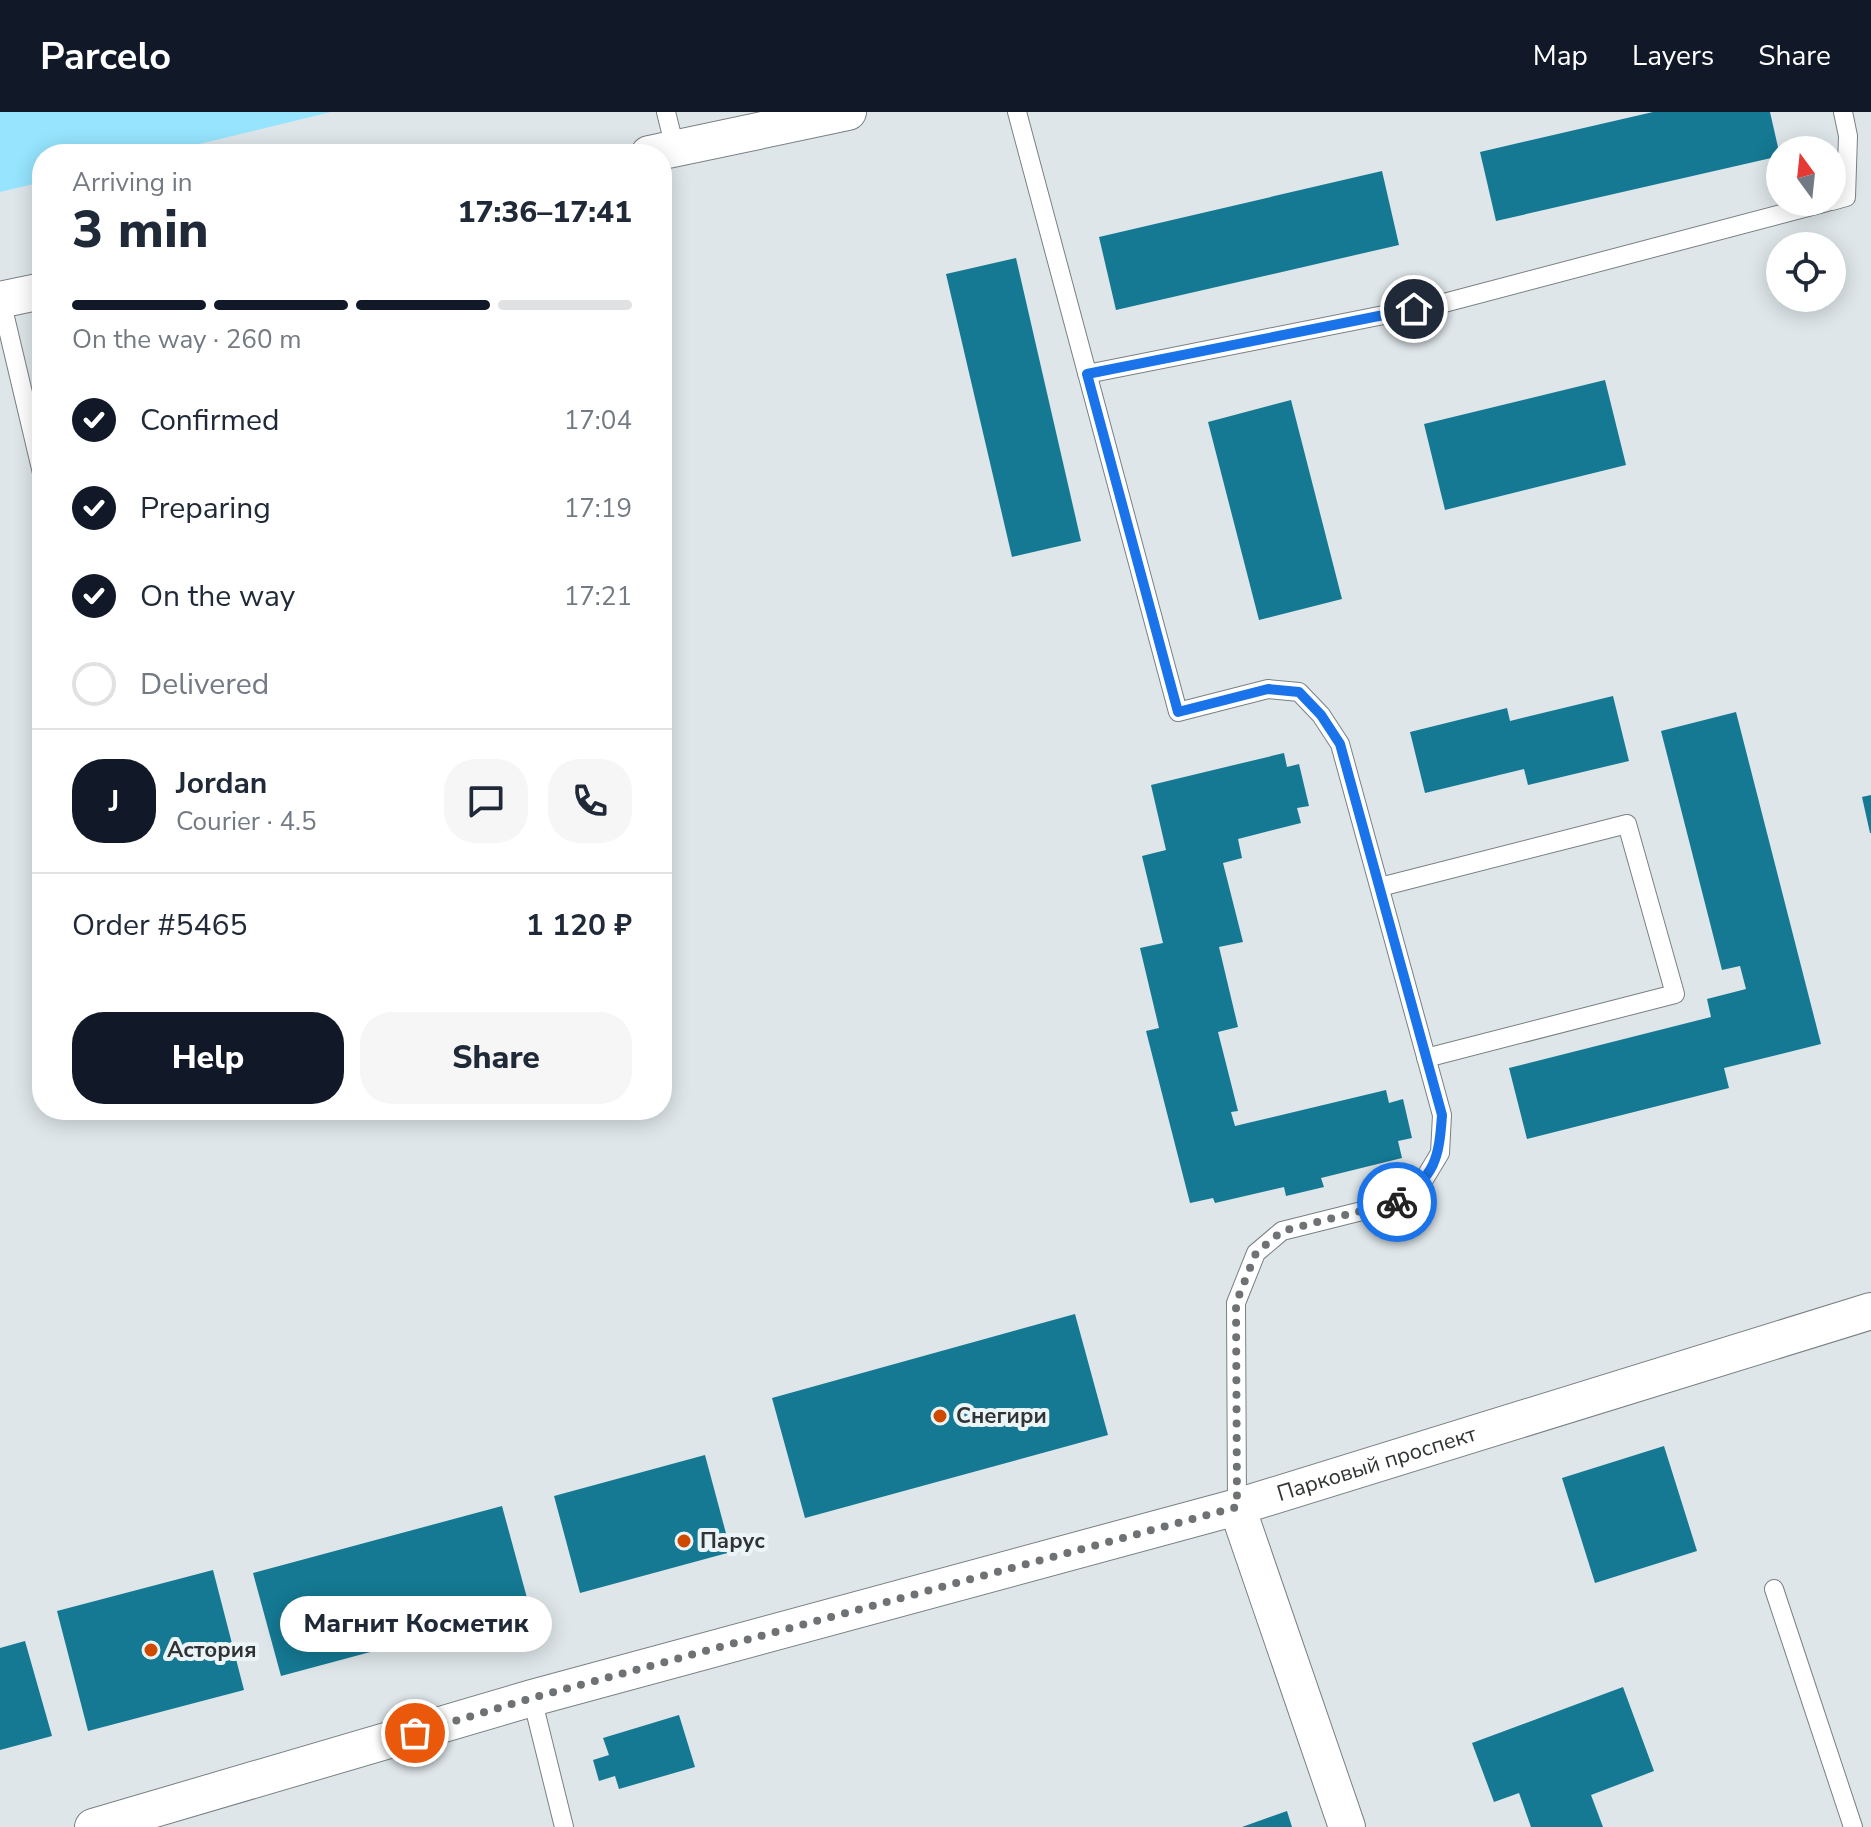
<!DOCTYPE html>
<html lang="en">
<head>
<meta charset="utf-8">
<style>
  :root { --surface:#fff; --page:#f6f6f7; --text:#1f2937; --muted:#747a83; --line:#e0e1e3; --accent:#111827 }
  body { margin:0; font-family:"Nunito Sans",sans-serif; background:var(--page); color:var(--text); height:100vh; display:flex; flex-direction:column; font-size:30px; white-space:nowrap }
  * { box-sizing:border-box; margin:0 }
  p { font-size:26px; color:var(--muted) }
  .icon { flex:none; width:44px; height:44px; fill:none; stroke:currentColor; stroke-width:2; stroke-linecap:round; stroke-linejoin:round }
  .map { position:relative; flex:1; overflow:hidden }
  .details { position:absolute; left:32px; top:32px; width:640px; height:976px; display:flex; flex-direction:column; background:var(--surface); border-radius:32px; box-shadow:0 4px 20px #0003 }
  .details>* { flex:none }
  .needle { width:52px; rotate:345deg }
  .fabs { position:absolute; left:1766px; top:24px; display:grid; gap:16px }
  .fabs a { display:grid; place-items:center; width:80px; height:80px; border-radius:50%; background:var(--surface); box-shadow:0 4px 20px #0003; font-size:40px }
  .pin { position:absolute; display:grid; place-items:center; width:68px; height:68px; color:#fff; margin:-34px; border:4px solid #fff; border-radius:50%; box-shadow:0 2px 8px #0007 }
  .courier { position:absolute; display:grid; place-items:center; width:80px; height:80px; margin:-40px; border:6px solid #1a73e8; border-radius:50%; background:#fff; color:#222; box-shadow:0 2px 10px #0007 }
  .bubble { position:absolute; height:56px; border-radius:28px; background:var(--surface); box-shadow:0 4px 20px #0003; font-size:26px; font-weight:800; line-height:56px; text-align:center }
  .headline em { font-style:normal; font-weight:800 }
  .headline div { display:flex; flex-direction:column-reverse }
  .headline { display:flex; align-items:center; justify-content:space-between; height:136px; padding:0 40px }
  h1 { font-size:52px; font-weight:800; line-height:60px }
  .bar { display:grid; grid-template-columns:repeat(4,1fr); gap:12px 8px; align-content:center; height:96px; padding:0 40px }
  .bar i { height:10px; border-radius:6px; background:var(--line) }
  .bar .current { background:var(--accent) }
  .bar p { grid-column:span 4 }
  .line { display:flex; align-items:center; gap:20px; padding:0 40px; border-top:2px solid var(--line) }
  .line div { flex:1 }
  .round { display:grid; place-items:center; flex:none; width:84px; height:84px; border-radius:32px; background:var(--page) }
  ol { padding:0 40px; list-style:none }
  li { display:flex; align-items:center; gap:24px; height:88px }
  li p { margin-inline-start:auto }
  li .icon { padding:8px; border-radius:50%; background:var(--accent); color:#fff; stroke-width:4 }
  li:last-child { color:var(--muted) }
  li i { width:44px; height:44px; border:4px solid var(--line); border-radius:50% }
  .primary-button { display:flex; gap:16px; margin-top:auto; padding:16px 40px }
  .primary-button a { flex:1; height:92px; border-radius:32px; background:var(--accent); color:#fff; font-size:32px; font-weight:800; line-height:92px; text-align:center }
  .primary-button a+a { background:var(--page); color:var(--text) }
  header { display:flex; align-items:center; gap:48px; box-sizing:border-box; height:112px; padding:0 40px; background:var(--accent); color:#fff }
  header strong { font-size:38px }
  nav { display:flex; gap:44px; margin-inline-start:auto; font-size:28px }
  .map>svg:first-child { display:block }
  .green { fill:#96e4fe }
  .building { fill:#157993 }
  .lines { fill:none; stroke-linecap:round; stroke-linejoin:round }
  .service-casing { stroke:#798083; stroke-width:20 }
  .minor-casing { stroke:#798083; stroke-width:38 }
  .service { stroke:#fff; stroke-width:18 }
  .minor { stroke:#fff; stroke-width:36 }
  .done { stroke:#6e7274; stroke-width:8; stroke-dasharray:0 14.4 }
  .route { stroke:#1a73e8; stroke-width:10 }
  .poi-dot { fill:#cf4a01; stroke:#ebf4f7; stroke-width:3 }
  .labels { text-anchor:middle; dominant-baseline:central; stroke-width:8; stroke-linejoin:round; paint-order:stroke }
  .poi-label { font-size:22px; font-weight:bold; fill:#313435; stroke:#ebf4f7; text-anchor:start }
  .street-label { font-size:22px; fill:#313435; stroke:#ebf4f7 }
</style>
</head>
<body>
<header>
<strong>Parcelo</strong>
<nav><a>Map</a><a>Layers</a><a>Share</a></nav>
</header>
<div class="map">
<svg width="1871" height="1715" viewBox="0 0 1871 1715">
  <rect width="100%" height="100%" fill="#dee6e9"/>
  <!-- green -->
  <path class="green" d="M0,0h331l-173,42h-116v28l-42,10z"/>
  <!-- building -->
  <path class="building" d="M1653,0h117l10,44 -284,65 -16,-69z
    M1382,59l17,74 -283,65 -17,-73z
    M1016,146l65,283 -69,16 -66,-283z
    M1605,268l21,85 -181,45 -21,-86z
    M1291,288l51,199 -83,21 -51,-198z
    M1613,584l16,65 -101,24 -4,-16 -99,24 -15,-61 97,-24 3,13z
    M1736,600l85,332 -97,24 5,20 -202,51 -18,-71 202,-51 -4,-18 39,-10 -6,-23 -18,4 -61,-239z
    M1284,641l3,14 12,-3 10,42 -12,2 4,15 -63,16 4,19 -19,5 20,79 -24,5 19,80 -20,5 20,79 -7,1 4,14 151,-36 3,13 14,-4 9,39 -14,3 4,17 -81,20 3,9 -38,9 -2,-9 -69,16 -2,-5 -23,5 -44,-172 13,-3 -19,-80 23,-5 -21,-87 24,-6 -15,-65z
    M1871,683v38h-1l-8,-36z
    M1075,1202l33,121 -303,83 -33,-120z
    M1664,1334l33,105 -102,32 -33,-105z
    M705,1343l26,97 -151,41 -26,-97z
    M502,1394l28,103 -249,67 -28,-103z
    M213,1458l31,120 -156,41 -31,-120z
    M25,1529l27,95 -52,14v-102z
    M1623,1575l31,84 -63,24 12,32h-72l-12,-34 -25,9 -22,-59z
    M679,1603l16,52 -76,22 -4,-13 -16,5 -6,-21 16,-5 -6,-17z
    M1287,1699l5,16h-50z"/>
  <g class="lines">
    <!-- service casing -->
    <g class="service-casing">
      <path id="service" d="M666,0l9,36
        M1017,0l161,600 90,-23 31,3 22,23 19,29 102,371 -2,38 -20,33 -22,16 -116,29 -26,22 -20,50 1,204
        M1832,89l14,-4 2,-61 -5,-24
        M1,188l41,173
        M1087,262l357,-71 383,-101
        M1380,775l247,-63 48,170 -249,64
        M1774,1477l79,238
        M532,1586l32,129"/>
    </g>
    <!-- minor casing -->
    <g class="minor-casing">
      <g id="minor">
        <path d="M649,42l199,-42"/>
        <path d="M0,188l42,-9"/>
        <path d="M1237,1395l110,320"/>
        <path id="s1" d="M93,1715l439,-129 705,-191 634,-196"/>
      </g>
    </g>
    <!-- service -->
    <use href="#service" class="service"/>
    <!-- minor -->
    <use href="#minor" class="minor"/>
  </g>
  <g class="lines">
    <!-- done -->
    <path class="done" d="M415,1621l117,-35 705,-191 -1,-204 20,-50 26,-22 115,-29"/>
    <!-- route -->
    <path class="route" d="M1397,1090c38,-26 42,-43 45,-87l-102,-371 -19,-29 -22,-23 -31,-3 -90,23 -91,-338 327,-65"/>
  </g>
  <!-- markers -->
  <g class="poi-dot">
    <circle cx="940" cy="1304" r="8"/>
    <circle cx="684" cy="1429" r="8"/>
    <circle cx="151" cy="1538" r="8"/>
  </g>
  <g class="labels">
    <!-- poi labels -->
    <g class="poi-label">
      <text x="956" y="1304">Снегири</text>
      <text x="700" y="1429">Парус</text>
      <text x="167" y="1538">Астория</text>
    </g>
    <!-- street labels -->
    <g class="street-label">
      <text stroke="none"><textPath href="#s1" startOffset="1334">Парковый проспект</textPath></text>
    </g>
  </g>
</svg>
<div class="fabs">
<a><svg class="needle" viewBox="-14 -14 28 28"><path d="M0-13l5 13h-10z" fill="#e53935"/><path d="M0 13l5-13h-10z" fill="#747a83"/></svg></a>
<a><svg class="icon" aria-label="locate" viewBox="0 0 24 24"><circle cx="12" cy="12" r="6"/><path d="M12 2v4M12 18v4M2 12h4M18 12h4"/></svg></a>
</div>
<div class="pin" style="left:415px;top:1621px;background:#ea580c"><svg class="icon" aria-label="bag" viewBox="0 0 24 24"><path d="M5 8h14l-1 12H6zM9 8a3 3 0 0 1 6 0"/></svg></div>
<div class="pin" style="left:1414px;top:197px;background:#1f2937"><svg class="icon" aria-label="home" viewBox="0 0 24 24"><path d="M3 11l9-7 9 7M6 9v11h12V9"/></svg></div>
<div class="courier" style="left:1397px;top:1090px"><svg class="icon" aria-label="bike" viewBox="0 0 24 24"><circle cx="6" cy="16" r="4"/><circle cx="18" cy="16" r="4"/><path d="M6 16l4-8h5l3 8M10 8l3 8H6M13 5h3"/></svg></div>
<div class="bubble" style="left:280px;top:1484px;width:272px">Магнит Косметик</div>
<section class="details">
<div class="headline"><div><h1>3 min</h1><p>Arriving in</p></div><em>17:36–17:41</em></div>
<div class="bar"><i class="current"></i><i class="current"></i><i class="current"></i><i></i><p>On the way · 260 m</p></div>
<ol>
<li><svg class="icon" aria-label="check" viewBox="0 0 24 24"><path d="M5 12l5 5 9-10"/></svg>Confirmed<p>17:04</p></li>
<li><svg class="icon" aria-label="check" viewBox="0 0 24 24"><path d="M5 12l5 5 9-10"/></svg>Preparing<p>17:19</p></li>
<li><svg class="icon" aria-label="check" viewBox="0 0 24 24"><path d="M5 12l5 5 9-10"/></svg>On the way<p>17:21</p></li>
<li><i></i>Delivered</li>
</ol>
<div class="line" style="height:144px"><b class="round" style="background:var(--accent);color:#fff">J</b><div><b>Jordan</b><p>Courier · 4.5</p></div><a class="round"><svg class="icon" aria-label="chat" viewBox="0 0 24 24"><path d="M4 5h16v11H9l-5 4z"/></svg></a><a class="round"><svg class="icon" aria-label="phone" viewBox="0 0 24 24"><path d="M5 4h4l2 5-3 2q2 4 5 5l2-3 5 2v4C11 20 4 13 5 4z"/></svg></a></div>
<div class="line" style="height:104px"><div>Order #5465</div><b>1 120 ₽</b></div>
<div class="primary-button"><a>Help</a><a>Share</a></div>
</section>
</div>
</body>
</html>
